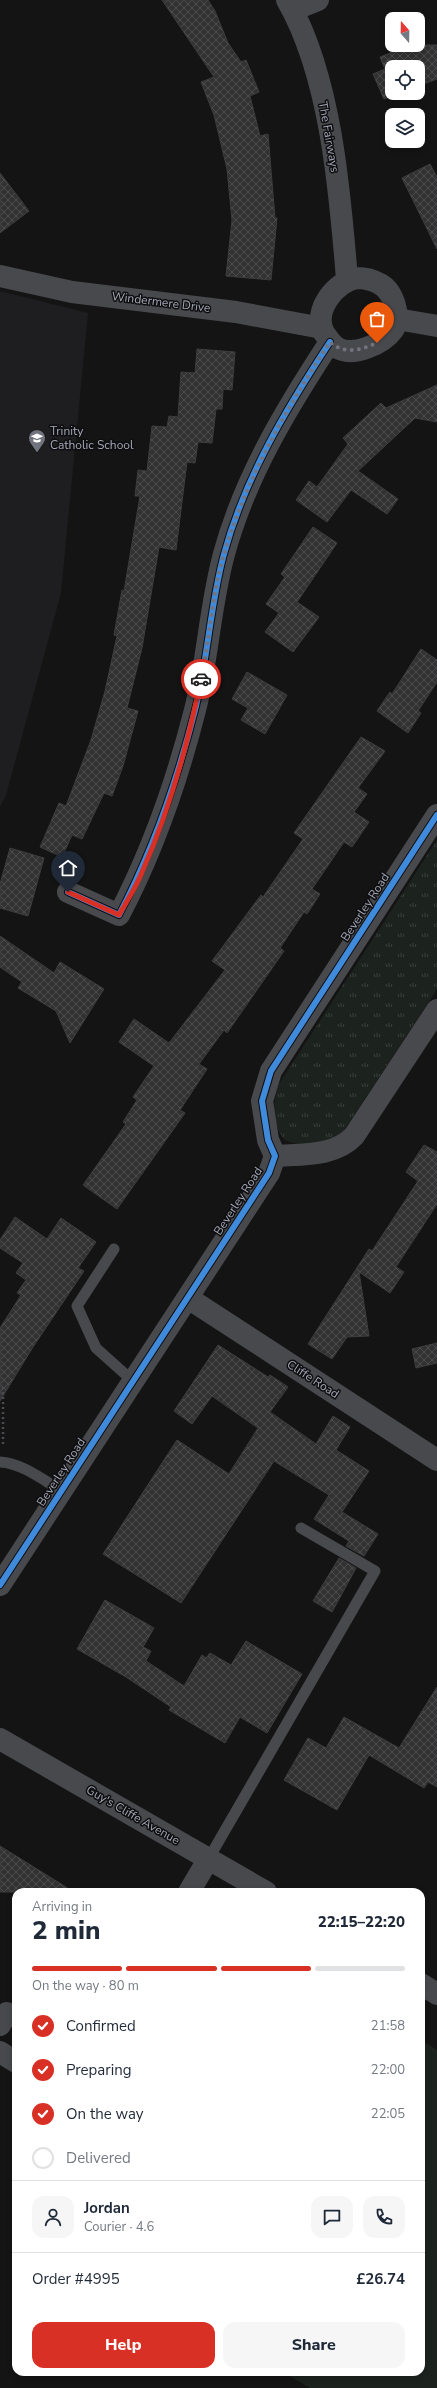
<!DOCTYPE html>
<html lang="en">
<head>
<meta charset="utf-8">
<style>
  :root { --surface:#fff; --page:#f6f6f7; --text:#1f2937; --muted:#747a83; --line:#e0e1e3; --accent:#d93025 }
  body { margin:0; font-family:"Nunito Sans",sans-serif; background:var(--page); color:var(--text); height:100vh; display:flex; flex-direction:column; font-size:15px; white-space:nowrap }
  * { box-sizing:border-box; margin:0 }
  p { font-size:13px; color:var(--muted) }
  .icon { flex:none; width:22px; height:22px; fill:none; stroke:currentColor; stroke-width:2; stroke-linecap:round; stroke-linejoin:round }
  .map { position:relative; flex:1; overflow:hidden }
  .sheet { position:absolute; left:12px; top:1888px; width:413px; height:488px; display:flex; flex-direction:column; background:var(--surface); border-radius:12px; box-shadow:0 2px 6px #0003 }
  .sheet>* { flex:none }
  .needle { width:26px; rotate:340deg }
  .tools { position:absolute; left:385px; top:12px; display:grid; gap:8px }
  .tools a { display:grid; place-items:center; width:40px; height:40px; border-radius:8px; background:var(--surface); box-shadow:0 2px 6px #0003; font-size:20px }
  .pin { position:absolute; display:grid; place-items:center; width:34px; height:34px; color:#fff; margin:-41px -17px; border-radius:50% 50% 50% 0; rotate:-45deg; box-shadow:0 0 4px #0007 }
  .pin .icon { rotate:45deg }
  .courier { position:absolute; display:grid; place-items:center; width:40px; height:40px; margin:-20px; border:3px solid #d93025; border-radius:50%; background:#fff; color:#222; box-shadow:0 1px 5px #0007 }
  .head em { font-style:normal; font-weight:800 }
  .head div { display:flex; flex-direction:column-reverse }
  .head { display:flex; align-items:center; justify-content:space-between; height:68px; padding:0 20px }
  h1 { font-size:26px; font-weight:800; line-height:30px }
  .bar { display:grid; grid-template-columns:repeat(4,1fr); gap:6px 4px; align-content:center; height:48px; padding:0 20px }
  .bar i { height:5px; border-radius:3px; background:var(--line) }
  .bar .active { background:var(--accent) }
  .bar p { grid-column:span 4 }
  .line { display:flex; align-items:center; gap:10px; padding:0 20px; border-top:1px solid var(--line) }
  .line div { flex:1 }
  .round { display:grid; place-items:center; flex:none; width:42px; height:42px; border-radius:12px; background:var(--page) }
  ol { padding:0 20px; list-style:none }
  li { display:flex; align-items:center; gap:12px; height:44px }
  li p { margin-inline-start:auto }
  li .icon { padding:4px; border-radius:50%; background:var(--accent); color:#fff; stroke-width:4 }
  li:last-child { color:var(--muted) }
  li i { width:22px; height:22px; border:2px solid var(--line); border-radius:50% }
  .cta { display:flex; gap:8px; margin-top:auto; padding:8px 20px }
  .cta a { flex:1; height:46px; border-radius:12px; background:var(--accent); color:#fff; font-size:16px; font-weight:800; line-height:46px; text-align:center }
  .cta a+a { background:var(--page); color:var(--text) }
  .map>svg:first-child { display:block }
  .built { fill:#1e1e20 }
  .grass { fill:url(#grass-tufts) }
  .pitch { fill:#1c231e }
  .building { fill:url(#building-cross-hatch); stroke:#3d3d40 }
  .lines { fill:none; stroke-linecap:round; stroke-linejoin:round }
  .path { stroke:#4a4a4f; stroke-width:2.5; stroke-dasharray:2 3; stroke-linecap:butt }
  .lane { stroke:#48494d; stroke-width:11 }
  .street { stroke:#48494d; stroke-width:22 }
  .cycleway-casing { stroke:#0e0e10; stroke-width:8 }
  .cycleway { stroke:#408adc; stroke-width:6 }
  .done { stroke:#72747d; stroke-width:4; stroke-dasharray:0 7.2 }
  .route { stroke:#d93025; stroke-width:5 }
  .labels { text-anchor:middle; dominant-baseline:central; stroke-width:3; stroke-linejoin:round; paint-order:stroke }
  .street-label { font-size:12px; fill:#a4a8b6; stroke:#0e0e10 }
  .poi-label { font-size:12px; fill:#a4a8b6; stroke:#0e0e10; text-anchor:start }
</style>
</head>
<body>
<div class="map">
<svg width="437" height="2388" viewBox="0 0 437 2388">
  <defs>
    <pattern id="grass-tufts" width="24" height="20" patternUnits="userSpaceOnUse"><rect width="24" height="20" fill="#1c231e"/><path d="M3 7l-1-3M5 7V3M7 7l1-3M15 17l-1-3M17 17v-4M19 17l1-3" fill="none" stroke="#3a403c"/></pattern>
    <pattern id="building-cross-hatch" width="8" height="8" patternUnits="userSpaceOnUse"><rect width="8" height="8" fill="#323233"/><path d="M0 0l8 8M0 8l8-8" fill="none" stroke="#4d4d4e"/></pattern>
  </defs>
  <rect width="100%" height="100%" fill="#141414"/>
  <!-- built -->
  <path class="built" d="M0,291l88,22 -27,280 -55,202 -6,12z"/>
  <!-- grass -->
  <path class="grass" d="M437,840v149l-96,146c-15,12 -39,13 -56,5 -15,-17 -12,-37 -6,-56z"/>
  <!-- pitch -->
  <path class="pitch" d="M421,2040l16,10v338h-127l-27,-16h138z"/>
  <!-- building -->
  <path class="building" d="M162,0h46l7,11 13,32 13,19 5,-2 13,32 -9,4 10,40 8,-2 7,84h2l-6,62 -45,-4 6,-56 -5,-51 -13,-54 -13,-33 13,-5z
    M396,45h41v34l-19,7v-19h-26v26h8l-16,6 -11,-25 12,-5 -5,-12 18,-7z
    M430,164l7,13v72l-35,-71z
    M0,173l29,38 -29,22z
    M197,349l38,3 -3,38 -9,-1 -1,20h-6l-4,34 -14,-1 -3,21 -8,-1 -11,88 -17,-3 -17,101 -15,60 11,3 -15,55 -11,30 -8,-3 -22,46 -10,-4 -10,22 -22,-10 19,-44 7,3 25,-66 14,-49 12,-55 -3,-1 8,-45 2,1 16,-95h-5l3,-26 9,1 5,-45 15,1 2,-11 9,1 3,-45 14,1z
    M437,385v37l-22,-4 -57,53 40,28 -11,15 -36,-24 -24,32 -31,-22 13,-19 8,6 31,-43 -5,-6 38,-35 5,5z
    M313,527l24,16 -40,59 22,15 -26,35 -28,-20 14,-19 -13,-9 19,-27 -4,-3z
    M421,649l16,11v22l-19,29 3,2 -13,20 -31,-22 13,-19 2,2z
    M247,672l40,23 -22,39 -24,-14 7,-12 -16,-9z
    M361,737l24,14 -27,37 9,6 -13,18 15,10 -17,25 -8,-5 -32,47 8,5 -13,20 -3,-2 -24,36 4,3 -57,82 -3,-3 -25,34 8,5 -27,41 5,3 -68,96 -34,-24 43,-61 -3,-2 14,-22 -4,-3 21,-31 -35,-24 15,-23 35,24 56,-73 -13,-9 49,-66 2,2 40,-58 -9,-6z
    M10,848l34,10 -16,58 -28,-8v-24z
    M0,936l54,37 6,-11 44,27 -34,54 -14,-32 -38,-23 4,-6 -22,-15z
    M424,1145l13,7v52l-41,63 8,5 -14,21 -31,-21 10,64 -22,1 -15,22 -24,-15 61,-95 3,2 46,-70 -12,-9z
    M15,1217l32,22 14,-21 35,24 -18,26 6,3 -51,76 -33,54v-73l21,-33 -4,-2 9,-13 -10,-7 7,-10 -23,-15v-8z
    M437,1343v20l-21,5 -4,-19z
    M218,1345l50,32 2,-2 18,12 -18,25 46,32 17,-28 17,11 -14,23 33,21 -27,41 36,22 -14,22 -18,-10 3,-5 -35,-22 15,-24 -55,-34 -93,142 -78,-49 74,-114 52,34 29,-46 -46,-32 -20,28 -18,-13z
    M339,1558l17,10 -24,44 -19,-11z
    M105,1600l49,28 -11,19 8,4 -5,10 38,25 18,-31 4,3 4,-5 21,12 15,-24 56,33 -35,59 -27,-16 -15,26 -56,-33 2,-3 -45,-30 -49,-28z
    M437,1687v100l-9,-5 -4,6 -55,-33 -32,55 -53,-30 24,-42 18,10 18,-31 55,31z
    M0,1846l74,46h-74z"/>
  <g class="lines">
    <!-- path -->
    <path class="path" d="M3,1444v-58"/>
    <!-- lane -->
    <path class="lane" d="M114,1249l-37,57 19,42 38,34
      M0,1462c22,1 43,18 62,29
      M209,1858l166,-287 -74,-43"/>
    <!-- street -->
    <path class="street" d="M287,0c44,76 53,193 60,279
      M293,10l25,-10
      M0,276l72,16 164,20 86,16
      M357,278c8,0 16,2 23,6 13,7 22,33 13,46 -10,14 -41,28 -57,17 -6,-4 -8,-9 -12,-14 -12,-22 12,-52 33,-55z
      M397,319l40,7
      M68,892l51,23c34,-65 58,-134 76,-205 13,-51 15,-105 29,-156 21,-77 62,-145 106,-212
      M275,1156c27,-2 59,1 79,-20l83,-126
      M188,1298l249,162
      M0,1585l269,-412 6,-17 -7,-16 -6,-39 9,-30 166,-256
      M0,1739l266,153
      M189,1892l20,-34
      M421,1984l16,10
      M0,2025l7,-12
      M0,2052l16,10"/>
    <!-- cycleway casing -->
    <g class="cycleway-casing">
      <path id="cycleway" d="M68,892l51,23c34,-65 58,-134 76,-205 13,-51 15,-105 29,-156 21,-77 62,-145 106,-212
        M0,1585l269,-412 6,-17 -7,-16 -6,-39 9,-30 166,-256"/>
    </g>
    <!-- cycleway -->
    <use href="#cycleway" class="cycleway"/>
  </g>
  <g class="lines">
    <!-- done -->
    <path class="done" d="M201,679c9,-41 11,-85 23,-125 23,-77 62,-145 106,-212 15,13 30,8 47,1"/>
    <!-- route -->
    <path class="route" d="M68,892l51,23c8,-14 17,-28 23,-43 27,-61 46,-128 59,-193"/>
  </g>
  <!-- icons -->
  <defs>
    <g id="school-pin" transform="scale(0.9)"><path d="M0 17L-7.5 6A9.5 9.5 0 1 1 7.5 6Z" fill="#72747d" stroke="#0e0e10"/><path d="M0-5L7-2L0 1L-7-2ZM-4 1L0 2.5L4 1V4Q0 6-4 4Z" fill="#fff"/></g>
  </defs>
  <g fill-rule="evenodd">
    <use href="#school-pin" x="37" y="438"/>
  </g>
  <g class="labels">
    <!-- street labels -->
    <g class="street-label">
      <text transform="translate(329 137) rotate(80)">The Fairways</text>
      <text transform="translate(161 302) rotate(7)">Windermere Drive</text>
      <text transform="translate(365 907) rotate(-57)">Beverley Road</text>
      <text transform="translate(238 1201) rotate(-57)">Beverley Road</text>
      <text transform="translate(313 1379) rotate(33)">Cliffe Road</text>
      <text transform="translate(61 1472) rotate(-57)">Beverley Road</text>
      <text transform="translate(133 1815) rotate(30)">Guy's Cliffe Avenue</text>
    </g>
    <!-- poi labels -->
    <g class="poi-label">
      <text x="50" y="431">Trinity<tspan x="50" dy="14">Catholic School</tspan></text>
    </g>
  </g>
</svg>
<div class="tools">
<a><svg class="needle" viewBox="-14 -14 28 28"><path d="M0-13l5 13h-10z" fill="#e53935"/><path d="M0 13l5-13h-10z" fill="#747a83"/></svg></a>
<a><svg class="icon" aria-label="locate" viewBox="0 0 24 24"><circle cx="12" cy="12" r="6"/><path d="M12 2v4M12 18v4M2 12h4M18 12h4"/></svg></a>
<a><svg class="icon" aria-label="layers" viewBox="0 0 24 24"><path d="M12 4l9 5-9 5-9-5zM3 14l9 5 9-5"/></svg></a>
</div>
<div class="pin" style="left:377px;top:343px;background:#ea580c"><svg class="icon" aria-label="bag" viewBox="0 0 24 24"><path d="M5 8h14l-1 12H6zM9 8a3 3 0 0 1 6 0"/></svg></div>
<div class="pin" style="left:68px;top:892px;background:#1f2937"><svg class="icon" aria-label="home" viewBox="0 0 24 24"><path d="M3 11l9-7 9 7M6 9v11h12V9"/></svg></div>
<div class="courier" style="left:201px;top:679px"><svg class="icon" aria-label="car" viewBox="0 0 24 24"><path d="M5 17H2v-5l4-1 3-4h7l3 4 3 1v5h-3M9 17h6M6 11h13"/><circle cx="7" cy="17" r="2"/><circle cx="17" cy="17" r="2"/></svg></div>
<section class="sheet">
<div class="head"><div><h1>2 min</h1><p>Arriving in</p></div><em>22:15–22:20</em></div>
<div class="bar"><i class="active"></i><i class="active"></i><i class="active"></i><i></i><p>On the way · 80 m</p></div>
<ol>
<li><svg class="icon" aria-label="check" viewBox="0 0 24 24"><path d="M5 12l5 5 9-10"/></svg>Confirmed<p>21:58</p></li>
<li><svg class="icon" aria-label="check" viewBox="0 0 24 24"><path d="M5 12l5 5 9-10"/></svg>Preparing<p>22:00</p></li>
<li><svg class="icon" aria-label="check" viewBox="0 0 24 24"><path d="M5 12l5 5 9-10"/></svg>On the way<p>22:05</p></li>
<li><i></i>Delivered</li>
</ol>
<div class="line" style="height:72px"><a class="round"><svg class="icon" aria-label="person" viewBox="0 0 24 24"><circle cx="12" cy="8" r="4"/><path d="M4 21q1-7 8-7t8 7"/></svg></a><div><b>Jordan</b><p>Courier · 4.6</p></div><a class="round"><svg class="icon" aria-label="chat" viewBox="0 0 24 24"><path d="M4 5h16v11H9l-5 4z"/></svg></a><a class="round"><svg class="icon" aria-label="phone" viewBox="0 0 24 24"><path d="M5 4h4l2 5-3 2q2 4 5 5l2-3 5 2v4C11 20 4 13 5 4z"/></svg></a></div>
<div class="line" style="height:52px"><div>Order #4995</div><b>£26.74</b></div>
<div class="cta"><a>Help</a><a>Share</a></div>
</section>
</div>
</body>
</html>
